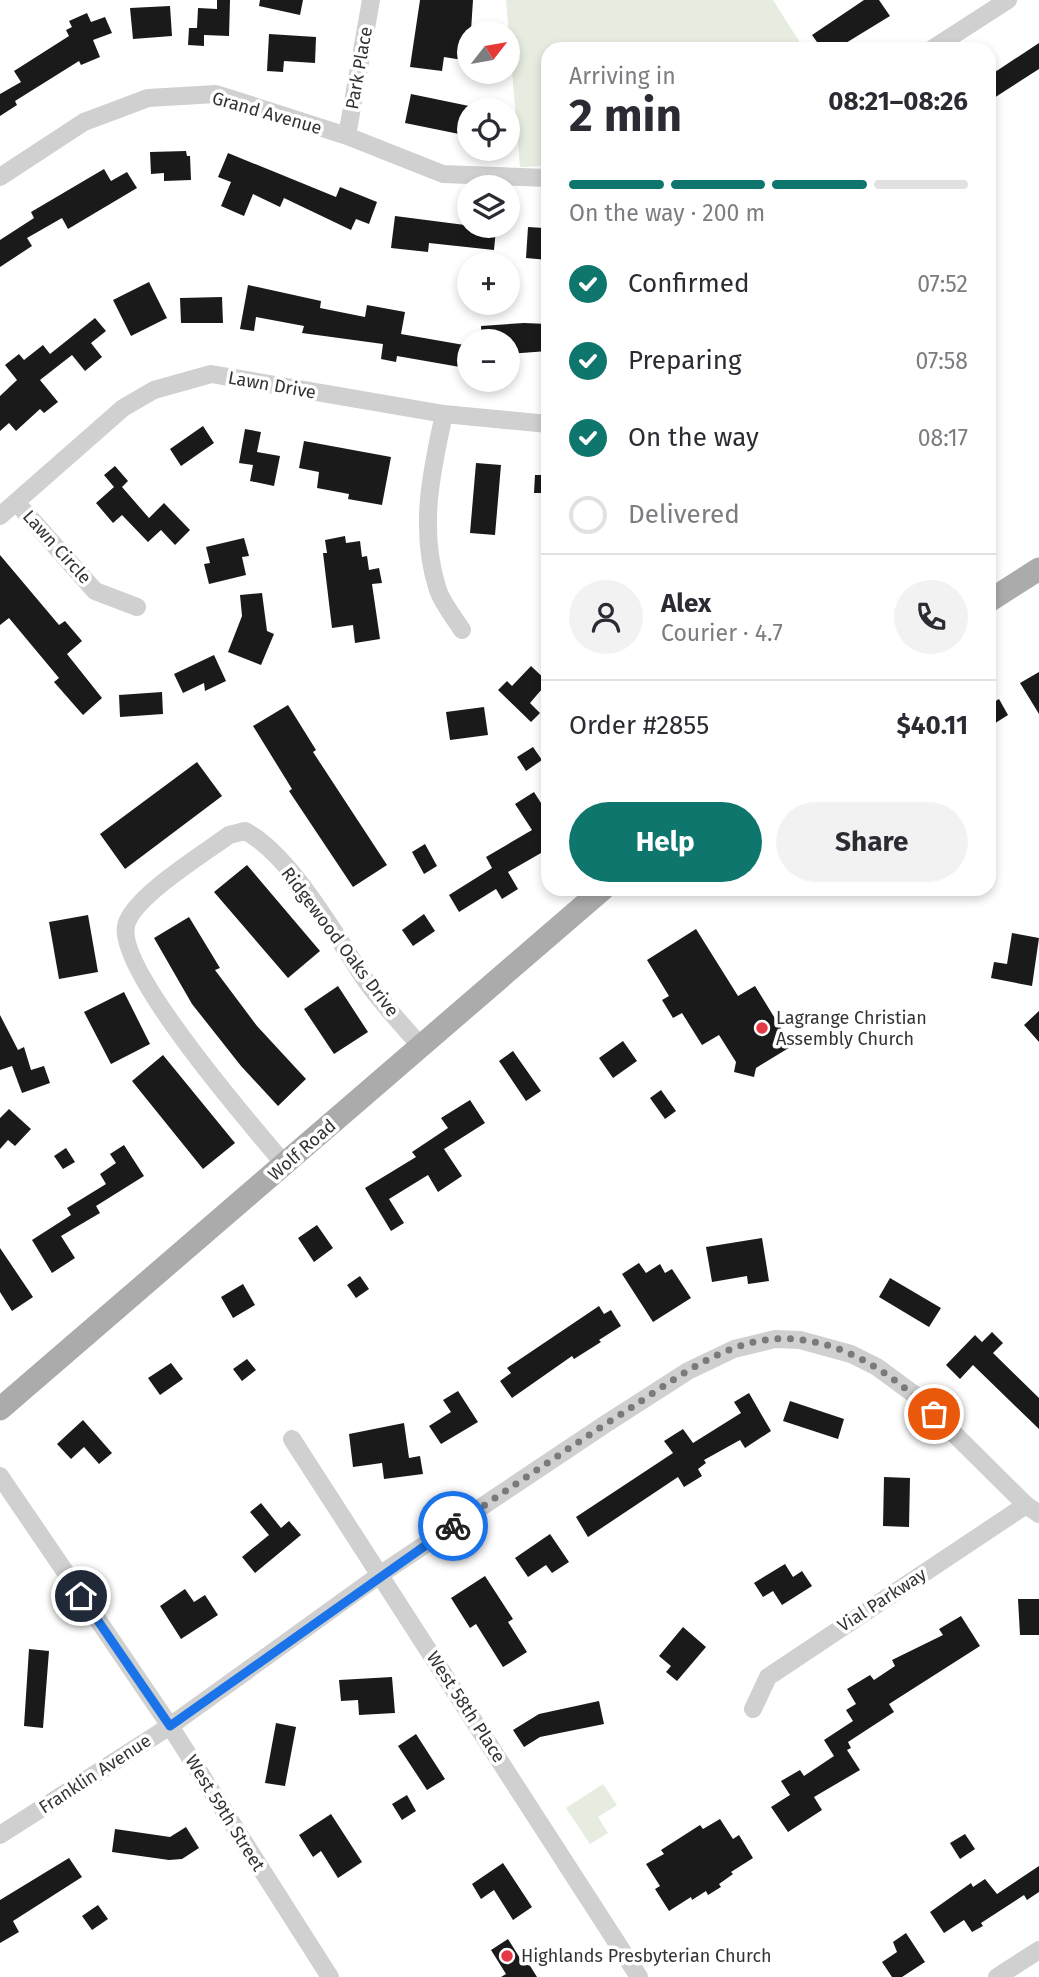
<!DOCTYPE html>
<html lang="en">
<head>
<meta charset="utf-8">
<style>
  :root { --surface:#fff; --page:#f2f2f3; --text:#2b2b33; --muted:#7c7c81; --line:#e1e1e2; --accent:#0f766e }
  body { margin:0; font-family:"Fira Sans",sans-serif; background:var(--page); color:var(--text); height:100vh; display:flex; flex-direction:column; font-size:26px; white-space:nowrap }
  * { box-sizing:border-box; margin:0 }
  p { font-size:23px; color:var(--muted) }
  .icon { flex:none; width:38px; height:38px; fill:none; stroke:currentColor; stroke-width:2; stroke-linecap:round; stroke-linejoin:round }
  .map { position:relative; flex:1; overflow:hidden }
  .sheet { position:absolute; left:541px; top:42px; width:455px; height:854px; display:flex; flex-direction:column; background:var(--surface); border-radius:21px; box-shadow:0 4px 10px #0003 }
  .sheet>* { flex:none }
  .needle { width:46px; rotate:59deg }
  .fabs { position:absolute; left:457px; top:21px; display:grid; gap:14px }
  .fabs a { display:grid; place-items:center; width:63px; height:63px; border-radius:50%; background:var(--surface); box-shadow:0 4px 10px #0003; font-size:35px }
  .pin { position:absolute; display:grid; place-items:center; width:60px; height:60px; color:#fff; margin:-30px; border:4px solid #fff; border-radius:50%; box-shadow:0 2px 7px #0007 }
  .courier { position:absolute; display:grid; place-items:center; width:70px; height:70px; margin:-35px; border:5px solid #1a73e8; border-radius:50%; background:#fff; color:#222; box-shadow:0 2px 9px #0007 }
  .overview em { font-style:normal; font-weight:700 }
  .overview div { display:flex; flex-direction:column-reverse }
  .overview { display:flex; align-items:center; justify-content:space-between; height:119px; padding:0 28px }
  h1 { font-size:46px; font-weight:700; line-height:52px }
  .bar { display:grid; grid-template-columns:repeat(4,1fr); gap:10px 7px; align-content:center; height:84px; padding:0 28px }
  .bar i { height:9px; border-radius:5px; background:var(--line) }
  .bar .active { background:var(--accent) }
  .bar p { grid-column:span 4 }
  .line { display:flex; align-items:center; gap:18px; padding:0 28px; border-top:2px solid var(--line) }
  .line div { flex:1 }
  .round { display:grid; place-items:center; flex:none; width:74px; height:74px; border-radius:37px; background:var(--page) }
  ol { padding:0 28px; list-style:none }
  li { display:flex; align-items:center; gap:21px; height:77px }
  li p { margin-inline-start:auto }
  li .icon { padding:7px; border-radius:50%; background:var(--accent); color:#fff; stroke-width:4 }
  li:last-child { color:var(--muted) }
  li i { width:38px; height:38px; border:4px solid var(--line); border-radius:50% }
  .button { display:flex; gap:14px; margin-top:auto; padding:14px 28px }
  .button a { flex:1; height:80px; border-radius:42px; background:var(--accent); color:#fff; font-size:28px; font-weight:700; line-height:80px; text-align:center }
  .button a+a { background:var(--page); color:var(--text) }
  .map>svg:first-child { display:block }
  .green { fill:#e6ecdf }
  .building { fill:#1a1a1a }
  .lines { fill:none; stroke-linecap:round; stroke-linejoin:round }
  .minor { stroke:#d0d0d0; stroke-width:18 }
  .major { stroke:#ababab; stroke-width:23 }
  .done { stroke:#7a7a7a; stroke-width:7; stroke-dasharray:0 12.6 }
  .route { stroke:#1a73e8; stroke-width:9 }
  .poi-dot { fill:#e63946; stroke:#fff; stroke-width:2.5 }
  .labels { text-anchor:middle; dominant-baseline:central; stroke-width:7; stroke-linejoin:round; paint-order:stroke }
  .street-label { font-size:18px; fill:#333; stroke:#fff }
  .poi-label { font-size:18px; fill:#333; stroke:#fff; text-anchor:start }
</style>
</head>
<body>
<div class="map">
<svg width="1039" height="1977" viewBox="0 0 1039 1977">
  <rect width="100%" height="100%" fill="#fff"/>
  <!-- green -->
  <path class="green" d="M506,0h267l31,49h-256v117l-28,1z
    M603,1784l14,21 -19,12 10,16 -18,11 -24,-36z"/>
  <!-- building -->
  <path class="building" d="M217,0h13l-1,36 -25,-1v11l-16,-1 1,-17h8l1,-20 19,1z
    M260,0h43l-3,15 -41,-9z
    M420,0h53l-4,61 -25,-4 -2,14 -32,-4z
    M864,0h15l11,16 -54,33h-14l-10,-14z
    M170,6l2,30 -39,3 -3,-31z
    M87,13l4,9 14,-5 7,16 -19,7 7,17 -19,8 -2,-4 -64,40 2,4 -17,11v-22l21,-12 -7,-11 55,-35 -3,-6 6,-3 -3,-6z
    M269,34l47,3 -1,26 -31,-2 -1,11 -16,-1z
    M1039,43v26l-45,29 -5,-8v-14z
    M411,94l58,12v30l-64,-13z
    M186,151l1,5h3l1,24 -27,1v-8l-13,1 -1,-22z
    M228,153l108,44 4,-10 37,15 -8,22 -13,-5 -5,11 -67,-32 -4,9 -27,-13 -9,22 -23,-10 10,-24 -13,-5z
    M104,169l7,12 16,-9 10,16 -69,41 -6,-11 -35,20 5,8 -32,21v-27l34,-22 -3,-6z
    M395,216l101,13 -2,21 -65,-7 -1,9 -37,-4z
    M528,227l16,1 4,32 -22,-2z
    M149,282l18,36 -36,18 -18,-36z
    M248,285l73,16 -1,7 45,9 2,-12 38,7 -4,22 63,11 -4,22 -63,-11 -1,6 -15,-3 2,-15 -81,-11 2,-7 -48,-9 -2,14 -14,-2z
    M222,297l1,26h-42l-1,-25z
    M95,318l11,13 -15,12 11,14 -17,14 -13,-16 -32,25 18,22 -14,11 -4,-4 -24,22 -7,-8 -9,8v-35l17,-16 -12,-15 14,-11 5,6 19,-15 7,9z
    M524,323l24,1v27l-40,3v-13h-26l-1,-15z
    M203,426l11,17 -33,23 -11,-17z
    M245,429l16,3 -4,20 23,4 -6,30 -24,-5 3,-16 -14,-2z
    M304,441l87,16 -9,48 -34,-6 1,-5 -32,-6 2,-16 -20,-4z
    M476,463l25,2 -6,70 -25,-2z
    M115,466l13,15 -6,6 27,31 15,-15 26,27 -15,15 -14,-15 -13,12 -26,-27 -9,8 -17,-20 18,-16 -10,-12z
    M535,475h13v18h-14z
    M345,536l1,7 14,-2 2,16 5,-1 2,14 10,-2 3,15 -10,1 8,55 -25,4 -2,-18 -21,3 -9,-75h4l-2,-13z
    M244,538l5,18 -7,1 4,18 -37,9 -5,-20 6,-1 -4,-16z
    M0,555l59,70 6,-4 17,20 -15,13 35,44 -19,17 -29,-33 5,-4 -50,-60 -9,7z
    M262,593l5,38 7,3 -13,31 -33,-13 14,-36 -2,-21z
    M214,655l12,26 -21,10 -1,-8 -21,10 -9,-19z
    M531,666l17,16 -18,21 10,10 -9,9 -33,-32 9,-9 5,5z
    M1039,672v42l-19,-31z
    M162,692l1,22 -43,3 -1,-22z
    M999,699l9,16 -19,12v-22z
    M288,705l28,45 -3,2 74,113 -34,22 -64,-96 3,-2 -39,-63z
    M484,707l4,28 -38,5 -4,-28z
    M533,747l9,13 -16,11 -9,-14z
    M197,762l25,34 -97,73 -25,-35z
    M534,792l14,22v35l-40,23 10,17 -16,10 -6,-10 -37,23 -10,-17 43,-27 -6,-11 46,-27 -17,-26z
    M425,844l12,22 -13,8 -12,-22z
    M247,865l73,86 -32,27 -74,-86z
    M424,914l11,17 -22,15 -11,-16z
    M88,915l10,57 -39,7 -10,-57z
    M189,917l31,51 -5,2 42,56 49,53 -28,27 -37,-40 -49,-62 -38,-66z
    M696,929l42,67 17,-10 37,60 -36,22 -2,9 -20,-5 2,-10 -17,-27 -17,10 -20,-32 -9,5 -11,-18 7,-4 -22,-36z
    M1012,933l27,5 -7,48 -41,-8 3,-16 13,2z
    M338,986l30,46 -34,22 -30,-45z
    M124,992l26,52 -39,20 -27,-52z
    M1039,1011v31l-15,-17z
    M0,1015l18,35 6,-3 7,23 13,-4 6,17 -28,10 -10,-27 -12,4z
    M623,1041l14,20 -24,17 -14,-20z
    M513,1051l28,40 -15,10 -27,-40z
    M163,1055l72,88 -32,26 -71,-88z
    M661,1090l15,21 -11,8 -15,-21z
    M470,1100l15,23 -41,26 18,27 -24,16 -10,-17 -39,24 15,24 -13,8 -26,-43 51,-31 -4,-5 36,-24 -7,-10z
    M9,1109l22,20 -16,17 -7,-6 -8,9v-31z
    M124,1145l20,31 -48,30 4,7 -39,23 14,22 -23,15 -20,-33 39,-25 -4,-7 39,-24 -6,-10 16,-11 -6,-9z
    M66,1148l9,14 -12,7 -9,-13z
    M317,1225l16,23 -19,14 -16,-24z
    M762,1238l7,43 -21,3 -1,-8 -35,6 -6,-35z
    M0,1248l33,49 -21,14 -12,-19z
    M639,1263l7,10 14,-9 5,9 7,-4 19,29 -38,24 -31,-48z
    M360,1276l9,13 -13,9 -9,-13z
    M890,1278l51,30 -12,19 -50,-30z
    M243,1284l12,21 -22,13 -12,-21z
    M599,1306l5,8 7,-4 10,16 -22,14 2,2 -27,17 -2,-3 -60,42 -12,-17 11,-8 -4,-5z
    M992,1332l11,11 -10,10 46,45v31l-66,-64 -13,14 -14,-14 29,-30 7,7z
    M247,1359l9,11 -14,11 -9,-12z
    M171,1363l12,16 -23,16 -12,-17z
    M458,1391l20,31 -37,22 -12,-18 22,-14 -8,-12z
    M749,1393l22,38 -26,17 -5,-8 -36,20 2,3 -8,6 4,7 -18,11 -6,-10 -90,60 -12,-20 97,-64 -9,-12 19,-12 10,14 48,-30 -7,-11z
    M790,1401l54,18 -6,20 -55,-18z
    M83,1420l29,33 -13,11 -15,-17 -13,12 -14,-15z
    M404,1423l5,35 11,-2 3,18 -39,5 -2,-16 -29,4 -4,-33z
    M884,1477l26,1 -1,49 -26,-1z
    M261,1503l20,25 8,-7 12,14 -46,38 -13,-16 27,-22 -19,-23z
    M550,1534l19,28 -17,11 -6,-8 -18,12 -13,-19z
    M785,1564l8,13 9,-6 10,15 -30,19 -9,-14 -10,6 -9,-14z
    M485,1576l28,43 -5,3 19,30 -24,15 -27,-43 -6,4 -19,-30z
    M185,1589l9,13 11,-7 13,20 -37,24 -21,-33z
    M1018,1599h21v36h-19z
    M961,1616l19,30 -91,58 5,8 -46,30 3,6 -4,2 13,20 -46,27 8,13 -34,22 -17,-25 19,-12 -9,-14 19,-11 4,6 30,-20 -10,-16 29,-19 -7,-11 10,-6 -9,-15 23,-14 4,5 21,-14 -3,-6 51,-25 -4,-6z
    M683,1627l23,20 -29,34 -11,-9 5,-6 -12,-10z
    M29,1649l20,2 -6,77 -19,-2z
    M392,1677l3,36 -36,2 -1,-15 -17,1 -2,-21z
    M599,1701l5,23 -64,13 -16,10 -11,-17 26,-16z
    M276,1723l20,4 -11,59 -20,-3z
    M416,1734l29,45 -18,11 -29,-44z
    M407,1795l9,16 -14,9 -10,-16z
    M331,1814l31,48 -24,16 -17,-27 -8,6 -14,-22z
    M720,1819l13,20 6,-4 14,23 -22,14 2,2 -14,10 2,3 -13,8 -2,-4 -14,9 -1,-3 -22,14 -14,-22 5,-3 -14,-22 18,-10 -3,-4 39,-25 3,4z
    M186,1827l13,21 -17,11 -13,1 -57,-8 3,-23 55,8z
    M965,1834l10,15 -15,10 -10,-16z
    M69,1858l13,19 -69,44 6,11 -19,11v-43z
    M503,1863l29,44 -19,13 -19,-30 -13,9 -9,-15z
    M1039,1866v26l-12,8 -3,-5 -43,28 2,3 -11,6 -8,-12 -20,13 -14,-21 41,-29 2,4 12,-8 12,15z
    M98,1905l10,14 -16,11 -10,-14z
    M906,1933l19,29 -23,15h-10l-10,-15 15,-10 -4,-10z
    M508,1939l15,24 4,-2 10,16h-36l5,-3 -15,-24z"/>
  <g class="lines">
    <!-- minor -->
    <path class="minor" d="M932,49l76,-49
      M347,136l24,-136
      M0,177l84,-55 64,-24 68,-4 131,42 96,38 105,4
      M444,414c-13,59 -25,115 -7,173 4,15 17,30 25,43
      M16,502l79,89 42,16
      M0,516l123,-108 31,-18 57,-16 233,40 104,10
      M285,1165c-32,-38 -168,-194 -159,-239 5,-28 79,-73 103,-91l16,-4c45,23 92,107 121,150 16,23 37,44 55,66
      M292,1439l347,538
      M0,1476l170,250 160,251
      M753,1709l15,-32 258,-172
      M0,1835l170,-109 211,-152 223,-149 84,-54 46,-22 41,-10 25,1 51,14 26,13 38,28 111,110 13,9
      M997,1977l42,-27"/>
    <!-- major -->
    <path class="major" d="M989,601l50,-32
      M0,1409l603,-520"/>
  </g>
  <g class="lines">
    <!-- done -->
    <path class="done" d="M453,1526c58,-38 115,-78 173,-115 45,-29 94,-68 148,-72 63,-4 117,33 160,75"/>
    <!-- route -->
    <path class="route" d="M81,1596l89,130 283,-200"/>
  </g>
  <!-- markers -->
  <g class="poi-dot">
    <circle cx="762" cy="1028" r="7"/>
    <circle cx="507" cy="1956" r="7"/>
  </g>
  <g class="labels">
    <!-- street labels -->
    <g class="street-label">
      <text transform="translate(359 68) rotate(-80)">Park Place</text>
      <text transform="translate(267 113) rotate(16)">Grand Avenue</text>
      <text transform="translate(272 385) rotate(10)">Lawn Drive</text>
      <text transform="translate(57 547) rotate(48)">Lawn Circle</text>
      <text transform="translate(340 942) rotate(53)">Ridgewood Oaks Drive</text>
      <text transform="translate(302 1150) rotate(-41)">Wolf Road</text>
      <text transform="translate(882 1600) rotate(-33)">Vial Parkway</text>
      <text transform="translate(466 1707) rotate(57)">West 58th Place</text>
      <text transform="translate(95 1774) rotate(-33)">Franklin Avenue</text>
      <text transform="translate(225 1813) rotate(58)">West 59th Street</text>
    </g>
    <!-- poi labels -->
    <g class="poi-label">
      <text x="776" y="1018">Lagrange Christian<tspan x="776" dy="21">Assembly Church</tspan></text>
      <text x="521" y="1956">Highlands Presbyterian Church</text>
    </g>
  </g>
</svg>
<div class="fabs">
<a><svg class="needle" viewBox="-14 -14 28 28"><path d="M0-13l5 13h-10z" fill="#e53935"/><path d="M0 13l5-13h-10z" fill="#7c7c81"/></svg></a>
<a><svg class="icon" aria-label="locate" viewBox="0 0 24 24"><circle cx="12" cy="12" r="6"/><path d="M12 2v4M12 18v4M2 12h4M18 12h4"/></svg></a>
<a><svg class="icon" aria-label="layers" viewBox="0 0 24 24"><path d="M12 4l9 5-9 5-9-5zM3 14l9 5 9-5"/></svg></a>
<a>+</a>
<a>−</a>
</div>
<div class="pin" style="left:934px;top:1414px;background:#ea580c"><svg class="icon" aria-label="bag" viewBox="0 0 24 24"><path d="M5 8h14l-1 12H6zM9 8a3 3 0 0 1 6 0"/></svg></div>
<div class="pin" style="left:81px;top:1596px;background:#1f2937"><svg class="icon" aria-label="home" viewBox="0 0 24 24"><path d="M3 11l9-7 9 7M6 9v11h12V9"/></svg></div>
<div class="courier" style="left:453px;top:1526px"><svg class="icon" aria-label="bike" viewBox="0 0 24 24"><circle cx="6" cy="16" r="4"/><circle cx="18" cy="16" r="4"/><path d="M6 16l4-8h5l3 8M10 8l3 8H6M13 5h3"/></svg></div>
<section class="sheet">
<div class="overview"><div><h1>2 min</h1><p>Arriving in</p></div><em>08:21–08:26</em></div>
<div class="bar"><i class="active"></i><i class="active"></i><i class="active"></i><i></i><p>On the way · 200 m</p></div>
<ol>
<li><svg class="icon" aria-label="check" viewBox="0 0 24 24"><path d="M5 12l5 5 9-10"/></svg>Confirmed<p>07:52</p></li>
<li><svg class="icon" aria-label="check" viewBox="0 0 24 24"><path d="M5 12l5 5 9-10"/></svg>Preparing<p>07:58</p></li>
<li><svg class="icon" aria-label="check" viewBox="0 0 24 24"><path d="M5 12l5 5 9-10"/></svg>On the way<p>08:17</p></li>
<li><i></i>Delivered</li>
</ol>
<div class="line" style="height:126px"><a class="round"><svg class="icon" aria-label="person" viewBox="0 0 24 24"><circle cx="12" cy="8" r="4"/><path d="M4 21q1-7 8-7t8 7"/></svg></a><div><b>Alex</b><p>Courier · 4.7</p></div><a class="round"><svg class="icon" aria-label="phone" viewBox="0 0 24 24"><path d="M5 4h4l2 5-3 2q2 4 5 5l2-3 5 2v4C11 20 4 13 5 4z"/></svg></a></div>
<div class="line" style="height:91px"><div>Order #2855</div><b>$40.11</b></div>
<div class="button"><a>Help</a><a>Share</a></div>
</section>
</div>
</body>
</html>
